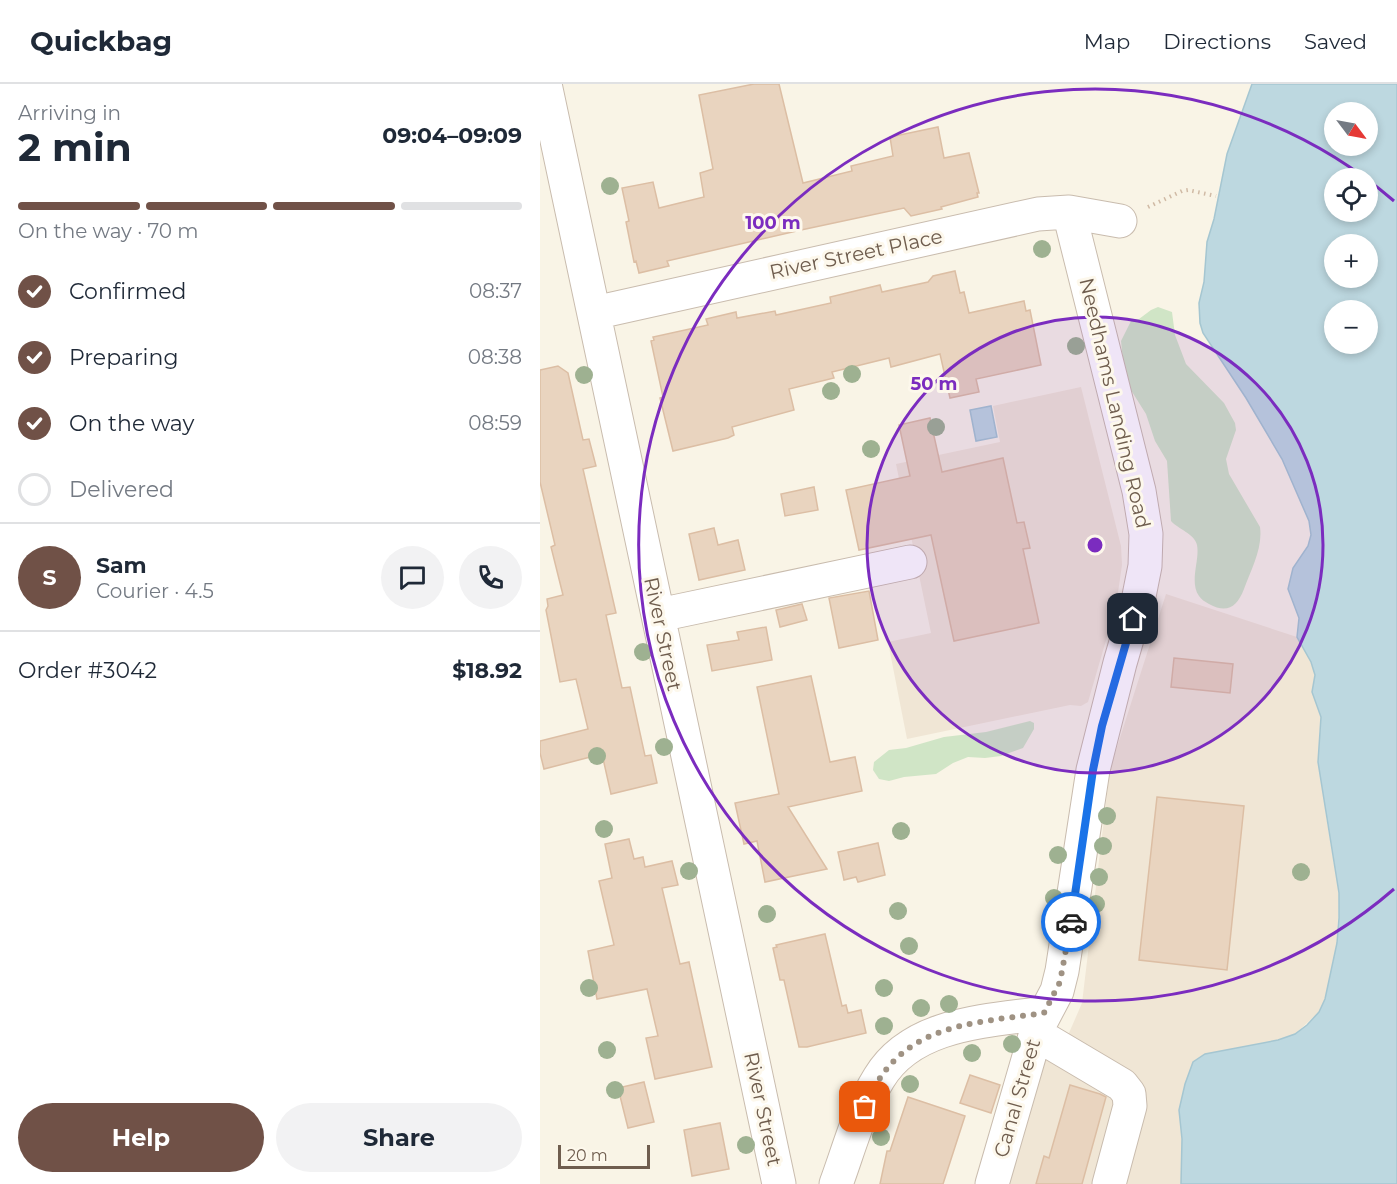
<!DOCTYPE html>
<html lang="en">
<head>
<meta charset="utf-8">
<style>
  :root { --surface:#fff; --page:#f2f2f3; --text:#1f2937; --muted:#747a83; --line:#e0e1e3; --accent:#705147 }
  body { margin:0; font-family:Montserrat,sans-serif; background:var(--page); color:var(--text); height:100vh; display:flex; flex-direction:column; font-size:22px; white-space:nowrap }
  * { box-sizing:border-box; margin:0 }
  p { font-size:20px; color:var(--muted) }
  .icon { flex:none; width:33px; height:33px; fill:none; stroke:currentColor; stroke-width:2; stroke-linecap:round; stroke-linejoin:round }
  .map { position:relative; flex:1; overflow:hidden }
  .panel { display:flex; flex-direction:column; background:var(--surface); width:540px }
  .panel>* { flex:none }
  .needle { width:39px; rotate:122deg }
  .tools { position:absolute; left:784px; top:18px; display:grid; gap:12px }
  .tools a { display:grid; place-items:center; width:54px; height:54px; border-radius:50%; background:var(--surface); box-shadow:0 3px 9px #0003; font-size:30px }
  .scale { position:absolute; left:18px; bottom:15px; width:92px; box-sizing:border-box; padding-left:6px; border:3px solid #6f5d4e; border-top:0; font-size:16px; line-height:21px; white-space:nowrap; color:#6f5d4e; -webkit-text-stroke:4px #fdf8ec; paint-order:stroke }
  .pin { position:absolute; display:grid; place-items:center; width:51px; height:51px; color:#fff; margin:-26px; border-radius:12px; box-shadow:0 3px 9px #0006 }
  .courier { position:absolute; display:grid; place-items:center; width:60px; height:60px; margin:-30px; border:4px solid #1a73e8; border-radius:50%; background:#fff; color:#222; box-shadow:0 2px 8px #0007 }
  .headline em { font-style:normal; font-weight:700 }
  .headline div { display:flex; flex-direction:column-reverse }
  .headline { display:flex; align-items:center; justify-content:space-between; height:102px; padding:0 18px }
  h1 { font-size:39px; font-weight:700; line-height:45px }
  .bar { display:grid; grid-template-columns:repeat(4,1fr); gap:9px 6px; align-content:center; height:72px; padding:0 18px }
  .bar i { height:8px; border-radius:4px; background:var(--line) }
  .bar .current { background:var(--accent) }
  .bar p { grid-column:span 4 }
  .line { display:flex; align-items:center; gap:15px; padding:0 18px; border-top:2px solid var(--line) }
  .line div { flex:1 }
  .round { display:grid; place-items:center; flex:none; width:63px; height:63px; border-radius:32px; background:var(--page) }
  ol { padding:0 18px; list-style:none }
  li { display:flex; align-items:center; gap:18px; height:66px }
  li p { margin-inline-start:auto }
  li .icon { padding:6px; border-radius:50%; background:var(--accent); color:#fff; stroke-width:4 }
  li:last-child { color:var(--muted) }
  li i { width:33px; height:33px; border:3px solid var(--line); border-radius:50% }
  .cta { display:flex; gap:12px; margin-top:auto; padding:12px 18px }
  .cta a { flex:1; height:69px; border-radius:36px; background:var(--accent); color:#fff; font-size:24px; font-weight:700; line-height:69px; text-align:center }
  .cta a+a { background:var(--page); color:var(--text) }
  header { display:flex; align-items:center; gap:36px; box-sizing:border-box; height:84px; padding:0 30px; background:var(--surface); border-bottom:2px solid var(--line) }
  header strong { font-size:28px }
  nav { display:flex; gap:33px; margin-inline-start:auto; font-size:21px }
  main { display:flex; flex:1; min-height:0 }
  .map>svg:first-child { display:block }
  .residential { fill:#f0e6d5 }
  .green { fill:#d0e5c6 }
  .water { fill:#bdd8e0; stroke:#a5c6d1; stroke-width:1.5; fill-rule:evenodd }
  .building { fill:#e9d4bf; stroke:#dcbea4; stroke-width:1.5 }
  .lines { fill:none; stroke-linecap:round; stroke-linejoin:round }
  .minor-casing { stroke:#c9bcae; stroke-width:35 }
  .path { stroke:#d0baa5; stroke-width:4; stroke-dasharray:1.5 4.5; stroke-linecap:butt }
  .minor { stroke:#fff; stroke-width:33 }
  .tree { fill:#9eb191 }
  .done { stroke:#9f9283; stroke-width:6; stroke-dasharray:0 10.8 }
  .route { stroke:#1a73e8; stroke-width:8 }
  .ring { fill:none; stroke:#7b2cbf; stroke-width:3 }
  .labels { text-anchor:middle; dominant-baseline:central; stroke-width:6; stroke-linejoin:round; paint-order:stroke }
  .street-label { font-size:20px; fill:#6f5d4e; stroke:#fdf8ec }
  .centre { fill:#7b2cbf; stroke:#fdf8ec; stroke-width:3 }
  .ring-label { font-size:18px; text-anchor:middle; font-weight:bold; fill:#7b2cbf; stroke:#fdf8ec; stroke-width:6; stroke-linejoin:round; paint-order:stroke }
</style>
</head>
<body>
<header>
<strong>Quickbag</strong>
<nav><a>Map</a><a>Directions</a><a>Saved</a></nav>
</header>
<main>
<section class="panel">
<div class="headline"><div><h1>2 min</h1><p>Arriving in</p></div><em>09:04–09:09</em></div>
<div class="bar"><i class="current"></i><i class="current"></i><i class="current"></i><i></i><p>On the way · 70 m</p></div>
<ol>
<li><svg class="icon" aria-label="check" viewBox="0 0 24 24"><path d="M5 12l5 5 9-10"/></svg>Confirmed<p>08:37</p></li>
<li><svg class="icon" aria-label="check" viewBox="0 0 24 24"><path d="M5 12l5 5 9-10"/></svg>Preparing<p>08:38</p></li>
<li><svg class="icon" aria-label="check" viewBox="0 0 24 24"><path d="M5 12l5 5 9-10"/></svg>On the way<p>08:59</p></li>
<li><i></i>Delivered</li>
</ol>
<div class="line" style="height:108px"><b class="round" style="background:var(--accent);color:#fff">S</b><div><b>Sam</b><p>Courier · 4.5</p></div><a class="round"><svg class="icon" aria-label="chat" viewBox="0 0 24 24"><path d="M4 5h16v11H9l-5 4z"/></svg></a><a class="round"><svg class="icon" aria-label="phone" viewBox="0 0 24 24"><path d="M5 4h4l2 5-3 2q2 4 5 5l2-3 5 2v4C11 20 4 13 5 4z"/></svg></a></div>
<div class="line" style="height:78px"><div>Order #3042</div><b>$18.92</b></div>
<div class="cta"><a>Help</a><a>Share</a></div>
</section>
<div class="map">
<svg width="857" height="1100" viewBox="0 0 857 1100">
  <rect width="100%" height="100%" fill="#f9f4e6"/>
  <!-- residential -->
  <path class="residential" d="M541,303l40,159 1,19 -6,41 -28,96 -7,4 -11,-1 -163,34 -19,-97 43,-9 -35,-169 104,-22 -7,-36z
    M626,510l131,43 14,25 4,13 -3,17 9,25 -2,23 7,76 13,77 -2,50 -12,56 -6,13 -24,22 -17,6 -62,12 -23,10 -8,22 -6,27 3,28 -1,45h-176l34,-120 30,-31 13,-30 28,-234z"/>
  <!-- green -->
  <path class="green" d="M618,223l14,5 3,23 11,29 38,39 11,20 1,7 -10,29 3,15 31,53c3,21 -9,43 -16,62 -7,18 -17,25 -35,15 -4,-2 -8,-5 -10,-8 -10,-14 1,-36 -2,-51 -2,-11 -19,-16 -26,-24l-4,-60 -12,-20 -9,-27 -17,-27 -5,-16 -3,-30 10,-20 8,-2 12,-9z
    M490,637l4,2v6l-11,19 -22,8 -16,2 -17,-1 -15,6 -17,11 -32,3 -15,4 -10,-2 -6,-9 1,-8 15,-12 17,-2 38,-11 42,-5z"/>
  <!-- water -->
  <path class="water" d="M712,0h145v1100h-216l1,-45 -3,-29 6,-26 8,-22 12,-8 73,-14 17,-6 12,-9 12,-13 6,-13 12,-56 2,-25v-25l-21,-131 3,-45 -9,-25 3,-17 -4,-13 -14,-25 2,-19 -11,-29 5,-21 15,-22 3,-11 -2,-14 -27,-62 -36,-61 -43,-65 -3,-10 -1,-20 5,-21 3,-40 7,-23 13,-65zM795,28h33v34h-33zM795,94h33v34h-33zM795,160h33v34h-33zM795,226h33v34h-33z
    M451,322l6,31 -21,4 -6,-31z"/>
  <!-- building -->
  <path class="building" d="M214,0h25l24,99 49,-12 -1,-5 42,-10 -3,-19 48,-10 6,31 25,-5 10,40h-2l1,4 -37,10 1,2 -31,7 -7,-8 -103,22 -134,31 2,5 -30,7 -3,-12 -2,1 -8,-40 3,-1 -7,-33 31,-6 6,26 45,-11 -4,-24 13,-4 -14,-74z
    M415,187l5,22 4,-1 5,21 55,-12 2,10 4,-1 11,55 -65,14 3,13 -29,6 -10,-44 -49,13 -2,-9 -57,14 2,6 -45,11 5,21 -62,17 2,8 -6,3 -55,13 -13,-53 3,-1 -12,-56 3,-1 -1,-3 55,-12 -2,-6 30,-7 1,6 38,-7 1,4 55,-12 -1,-6 50,-12 2,7 46,-10 5,-6z
    M18,282l10,7 15,67 6,-1 7,27 -13,3 33,144 -10,2 16,73 8,-1 15,69 6,-1 6,28 -46,11 -9,-40 -58,15 -4,-16v-12l48,-12 -12,-50 -16,3 -14,-72 2,-4 -1,-7 16,-4 -12,-48 4,-2 -15,-63v-112z
    M390,334l12,54 61,-14 14,65 7,-1 6,26 -7,1 16,74 -85,18 -23,-106 -72,15 -13,-60 64,-14 -11,-51z
    M274,403l4,23 -33,6 -4,-22z
    M174,444l4,17 20,-5 7,30 -46,10 -10,-46z
    M329,507l9,49 -39,8 -10,-50z
    M262,520l5,16 -27,7 -4,-17z
    M226,543l6,33 -60,11 -5,-26 32,-5 -2,-8z
    M634,574l59,6 -3,29 -59,-6z
    M271,592l19,86 25,-5 7,34 -74,16 39,62 -62,13 -8,-41 -13,3 -9,-41 44,-9 -22,-107z
    M617,713l87,9 -17,164 -88,-10z
    M89,755l5,20 9,-2 2,10 27,-6 6,24 -16,3 18,76 9,-2 23,105 -57,12 -9,-41 12,-2 -11,-47 -50,10 -9,-48 26,-6 -15,-64 13,-3 -7,-34z
    M338,759l7,32 -27,7 -2,-5 -12,3 -6,-28z
    M285,850l17,72 4,-1 2,8 13,-3 5,23 -59,14h-8l-15,-67h-4l-7,-32 4,-1 -1,-2z
    M430,991l30,10 -9,28 -31,-10z
    M104,998l10,40 -26,6 -10,-40z
    M530,1001l30,9 6,3 -24,87h-46l8,-28 5,2z
    M368,1013l57,19 -22,68h-63l7,-33h3z
    M180,1039l9,46 -37,7 -8,-46z"/>
  <g class="lines">
    <!-- minor casing -->
    <g class="minor-casing">
      <path id="minor" d="M5,0l234,1100
        M54,229l444,-99 31,-2 51,9
        M119,531l251,-53
        M496,950l86,51 7,9 1,12 -21,78
        M296,1100c13,-35 23,-74 43,-106 33,-55 108,-57 165,-65
        M452,1100l45,-155 20,-38 5,-20 31,-201 27,-107 18,-62 7,-35 1,-32 -7,-43 -70,-279"/>
    </g>
    <!-- path -->
    <path class="path" d="M608,123l34,-16 6,-1 28,6"/>
    <!-- minor -->
    <use href="#minor" class="minor"/>
  </g>
  <!-- trees -->
  <g class="tree">
    <circle cx="70" cy="102" r="9"/>
    <circle cx="502" cy="165" r="9"/>
    <circle cx="536" cy="262" r="9"/>
    <circle cx="312" cy="290" r="9"/>
    <circle cx="44" cy="291" r="9"/>
    <circle cx="291" cy="307" r="9"/>
    <circle cx="396" cy="343" r="9"/>
    <circle cx="331" cy="365" r="9"/>
    <circle cx="103" cy="568" r="9"/>
    <circle cx="124" cy="663" r="9"/>
    <circle cx="57" cy="672" r="9"/>
    <circle cx="567" cy="732" r="9"/>
    <circle cx="64" cy="745" r="9"/>
    <circle cx="361" cy="747" r="9"/>
    <circle cx="563" cy="762" r="9"/>
    <circle cx="518" cy="771" r="9"/>
    <circle cx="149" cy="787" r="9"/>
    <circle cx="761" cy="788" r="9"/>
    <circle cx="559" cy="793" r="9"/>
    <circle cx="514" cy="814" r="9"/>
    <circle cx="556" cy="820" r="9"/>
    <circle cx="358" cy="827" r="9"/>
    <circle cx="227" cy="830" r="9"/>
    <circle cx="369" cy="862" r="9"/>
    <circle cx="49" cy="904" r="9"/>
    <circle cx="344" cy="904" r="9"/>
    <circle cx="409" cy="920" r="9"/>
    <circle cx="381" cy="924" r="9"/>
    <circle cx="344" cy="942" r="9"/>
    <circle cx="472" cy="960" r="9"/>
    <circle cx="67" cy="966" r="9"/>
    <circle cx="432" cy="969" r="9"/>
    <circle cx="370" cy="1000" r="9"/>
    <circle cx="75" cy="1006" r="9"/>
    <circle cx="341" cy="1053" r="9"/>
    <circle cx="206" cy="1061" r="9"/>
  </g>
  <g class="lines">
    <!-- done -->
    <path class="done" d="M325,1023c33,-83 101,-83 179,-94l16,-31 11,-60"/>
    <!-- route -->
    <path class="route" d="M531,838l22,-152 9,-44 31,-107"/>
  </g>
  <!-- distance rings -->
  <circle cx="555" cy="461" r="228" fill="#7b2cbf" fill-opacity=".12"/>
  <g class="ring">
    <circle cx="555" cy="461" r="228"/>
    <path d="M854 805A456 456 0 1 1 854 117"/>
  </g>
  <g class="labels">
    <!-- street labels -->
    <g class="street-label">
      <text transform="translate(316 170) rotate(-12)">River Street Place</text>
      <text transform="translate(575 319) rotate(77)">Needhams Landing Road</text>
      <text transform="translate(123 550) rotate(78)">River Street</text>
      <text transform="translate(477 1014) rotate(-74)">Canal Street</text>
      <text transform="translate(223 1025) rotate(78)">River Street</text>
    </g>
  </g>
  <circle cx="555" cy="461" r="9" class="centre"/>
  <g class="ring-label">
    <text x="233" y="145">100 m</text>
    <text x="394" y="306">50 m</text>
  </g>
</svg>
<div class="tools">
<a><svg class="needle" viewBox="-14 -14 28 28"><path d="M0-13l5 13h-10z" fill="#e53935"/><path d="M0 13l5-13h-10z" fill="#747a83"/></svg></a>
<a><svg class="icon" aria-label="locate" viewBox="0 0 24 24"><circle cx="12" cy="12" r="6"/><path d="M12 2v4M12 18v4M2 12h4M18 12h4"/></svg></a>
<a>+</a>
<a>−</a>
</div>
<div class="scale">20 m</div>
<div class="pin" style="left:325px;top:1023px;background:#ea580c"><svg class="icon" aria-label="bag" viewBox="0 0 24 24"><path d="M5 8h14l-1 12H6zM9 8a3 3 0 0 1 6 0"/></svg></div>
<div class="pin" style="left:593px;top:535px;background:#1f2937"><svg class="icon" aria-label="home" viewBox="0 0 24 24"><path d="M3 11l9-7 9 7M6 9v11h12V9"/></svg></div>
<div class="courier" style="left:531px;top:838px"><svg class="icon" aria-label="car" viewBox="0 0 24 24"><path d="M5 17H2v-5l4-1 3-4h7l3 4 3 1v5h-3M9 17h6M6 11h13"/><circle cx="7" cy="17" r="2"/><circle cx="17" cy="17" r="2"/></svg></div>
</div>
</main>
</body>
</html>
